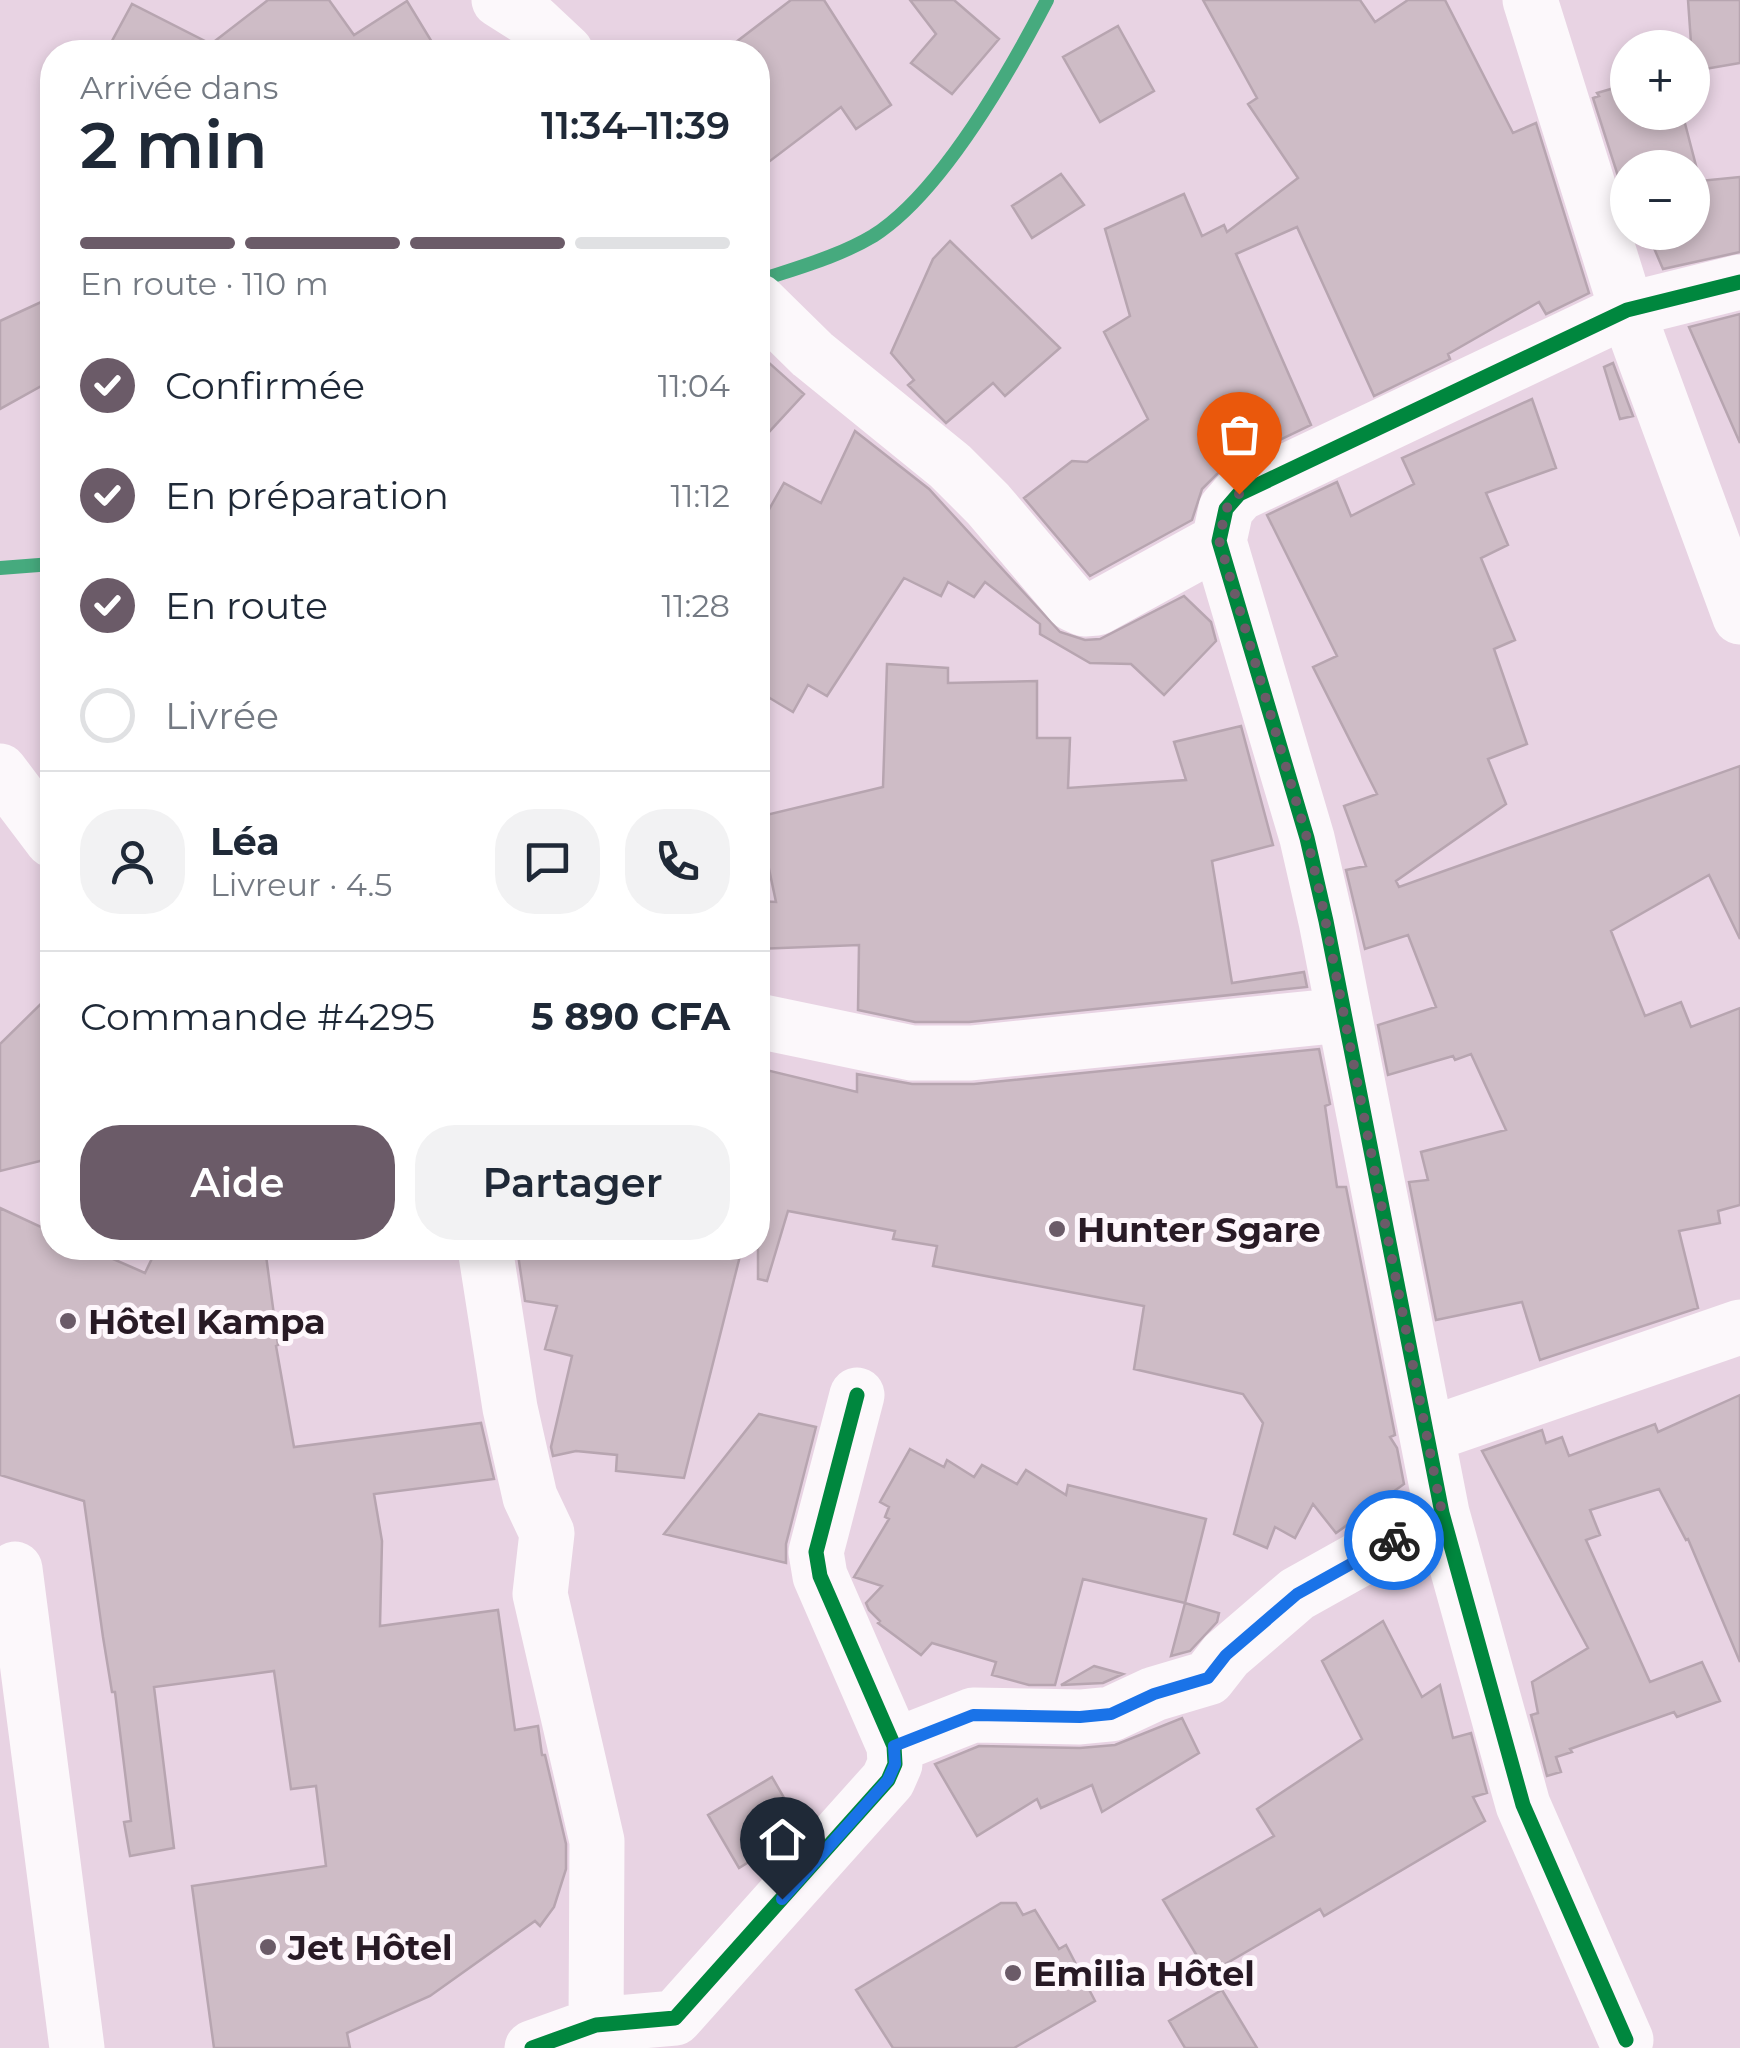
<!DOCTYPE html>
<html lang="fr">
<head>
<meta charset="utf-8">
<style>
  :root { --surface:#fff; --page:#f2f2f3; --text:#1f2937; --muted:#747a83; --line:#e0e1e3; --accent:#6b5b68 }
  body { margin:0; font-family:Montserrat,sans-serif; background:var(--page); color:var(--text); height:100vh; display:flex; flex-direction:column; font-size:38px; white-space:nowrap }
  * { box-sizing:border-box; margin:0 }
  p { font-size:32px; color:var(--muted) }
  .icon { flex:none; width:55px; height:55px; fill:none; stroke:currentColor; stroke-width:2; stroke-linecap:round; stroke-linejoin:round }
  .map { position:relative; flex:1; overflow:hidden }
  .drawer { position:absolute; left:40px; top:40px; width:730px; height:1220px; display:flex; flex-direction:column; background:var(--surface); border-radius:40px; box-shadow:0 5px 15px #0003 }
  .drawer>* { flex:none }
  .controls { position:absolute; left:1610px; top:30px; display:grid; gap:20px }
  .controls a { display:grid; place-items:center; width:100px; height:100px; border-radius:50%; background:var(--surface); box-shadow:0 5px 15px #0003; font-size:50px }
  .pin { position:absolute; display:grid; place-items:center; width:85px; height:85px; color:#fff; margin:-102px -42px; border-radius:50% 50% 50% 0; rotate:-45deg; box-shadow:0 0 10px #0007 }
  .pin .icon { rotate:45deg }
  .courier { position:absolute; display:grid; place-items:center; width:100px; height:100px; margin:-50px; border:8px solid #1a73e8; border-radius:50%; background:#fff; color:#222; box-shadow:0 2px 12px #0007 }
  .head em { font-style:normal; font-weight:600 }
  .head div { display:flex; flex-direction:column-reverse }
  .head { display:flex; align-items:center; justify-content:space-between; height:170px; padding:0 40px }
  h1 { font-size:65px; font-weight:600; line-height:75px }
  .bar { display:grid; grid-template-columns:repeat(4,1fr); gap:15px 10px; align-content:center; height:120px; padding:0 40px }
  .bar i { height:12px; border-radius:8px; background:var(--line) }
  .bar .active { background:var(--accent) }
  .bar p { grid-column:span 4 }
  .line { display:flex; align-items:center; gap:25px; padding:0 40px; border-top:2px solid var(--line) }
  .line div { flex:1 }
  .round { display:grid; place-items:center; flex:none; width:105px; height:105px; border-radius:40px; background:var(--page) }
  ol { padding:0 40px; list-style:none }
  li { display:flex; align-items:center; gap:30px; height:110px }
  li p { margin-inline-start:auto }
  li .icon { padding:10px; border-radius:50%; background:var(--accent); color:#fff; stroke-width:4 }
  li:last-child { color:var(--muted) }
  li i { width:55px; height:55px; border:5px solid var(--line); border-radius:50% }
  .cta { display:flex; gap:20px; margin-top:auto; padding:20px 40px }
  .cta a { flex:1; height:115px; border-radius:40px; background:var(--accent); color:#fff; font-size:40px; font-weight:600; line-height:115px; text-align:center }
  .cta a+a { background:var(--page); color:var(--text) }
  .map>svg:first-child { display:block }
  .lines { fill:none; stroke-linecap:round; stroke-linejoin:round }
  .stream { stroke:#46aa7e; stroke-width:14 }
  .building { fill:#cebcc6; stroke:#b7a5b0; stroke-width:2.5 }
  .street { stroke:#fcf8fb; stroke-width:55 }
  .secondary { stroke:#fcf8fb; stroke-width:55 }
  .cycleway-casing { stroke:#fef7fc; stroke-width:21 }
  .cycleway { stroke:#00873e; stroke-width:15 }
  .done { stroke:#6b5b68; stroke-width:10; stroke-dasharray:0 18 }
  .route { stroke:#1a73e8; stroke-width:12 }
  .poi-dot { fill:#6b5b68; stroke:#fef7fc; stroke-width:4 }
  .labels { text-anchor:middle; dominant-baseline:central; stroke-width:10; stroke-linejoin:round; paint-order:stroke }
  .poi-label { font-size:35px; font-weight:bold; fill:#281a25; stroke:#fef7fc; text-anchor:start }
</style>
</head>
<body>
<div class="map">
<svg width="1740" height="2048" viewBox="0 0 1740 2048">
  <rect width="100%" height="100%" fill="#e8d3e3"/>
  <g class="lines">
    <!-- stream -->
    <path class="stream" d="M758,281c38,-13 80,-24 115,-45 68,-43 137,-165 174,-236
      M0,568l52,-4"/>
  </g>
  <!-- building -->
  <path class="building" d="M268,0h61l25,35 53,-34 31,51h-332l26,-48 79,40z
    M791,0h33l67,105 -35,24 -15,-22 -83,63v-118h-35z
    M910,0h44l45,39 -47,55 -41,-31 25,-29z
    M1203,0h157l15,22 33,-22h37l68,133 23,-10 53,170 -43,21 -7,-12 -91,52 2,5 -76,37 -77,-169 -61,27 75,171 -86,41 -23,23 -10,31 -102,56 -66,-78 48,-37 15,1 61,-43 -44,-87 26,-16 -25,-87 79,-35 18,42 22,-11 3,7 71,-54 -50,-74 9,-6z
    M1688,0h52v63l-47,8z
    M1118,26l36,65 -54,31 -37,-65z
    M1628,84v28h54l18,69 40,-4v75l-77,17 -16,-37h45v-64h-64v20l-5,-10 3,23 -33,-103 6,-2 -2,-3z
    M1061,174l23,31 -52,33 -20,-32z
    M950,241l110,107 -55,48 -12,-13 -47,40 -38,-38 6,-5 -23,-27 42,-94z
    M52,297v83l-52,29v-88z
    M1740,314v129l-51,-116z
    M758,353l46,41 -46,50z
    M1613,363l20,53 -13,3 -16,-52z
    M1532,399l24,69 -70,25 22,52 -27,13 34,82 -21,9 33,95 -39,15 18,45 -110,77 3,6 341,-121v173l-31,-64 -98,56 34,85 36,-14 10,25 49,-19v197l-22,6 2,12 -41,8 19,77 -158,52 -18,-58 -86,18 -27,-138 19,-2 -7,-28 85,-22 -35,-76 -16,6 -2,-4 -65,19 -10,-50 58,-18 -28,-72 -43,14 -19,-79 20,-4 -22,-60 33,-12 -64,-127 24,-11 -70,-141 70,-33 14,34 63,-32 -12,-26z
    M855,431l74,58 131,143 25,8 15,-1 84,-43 27,26 5,19 -52,54 -33,-31 -41,-1 -50,-29v-10l-55,-42 -11,15 -26,-15 -7,14 -37,-18 -77,118 -19,-11 -15,27 -35,-21v-162l26,-46 37,20z
    M887,664l61,4v15l89,-2v57h33l-2,50 118,-8 -12,-38 67,-16 32,119 -61,16 20,122 72,-11 3,15 -338,35h-54l-57,-12 1,-65 -101,4v-48l18,1 -18,-85 125,-30z
    M52,993v165l-52,13v-127z
    M1319,1049l11,55 -5,2 12,81h9l49,248 -5,2 7,11 7,36 -68,49 -23,-29 -18,34 -20,-11 -8,21 -33,-14 29,-111 -20,-29 -109,-25 10,-63 -211,-40 4,-20 -44,-7 2,-8 -107,-20 -21,70 -9,-2v-211l99,24v-18l55,10h62z
    M0,1208l52,24v16h36l57,25 12,-25h108l13,97 -2,1 18,101 187,-24 13,56 -120,15 8,47 -2,85 118,-16 17,120 23,-4 4,29h3l21,89v25l-12,38 -14,19 -5,-5 -105,75 -83,37 3,15h-136l-22,-162 134,-20 -10,-80 -25,3 -17,-118 -120,16 20,161 -44,8 -6,-34 7,-1 -16,-129h-3l-9,-55 -19,-136 -84,-26z
    M517,1248h225l-58,230 -68,-7 1,-16 -41,-4 -23,5 -2,-9 21,-91 -27,-7 12,-43 -32,-5z
    M1740,1395v267l-52,-123 -2,1 -27,-51 -69,21 10,25 -14,5 64,142 52,-20 18,39 -43,16 -3,-5 -104,37 2,3 -16,5 5,15 -14,4 -16,-61 7,-2 -6,-31 56,-34 -106,-197 60,-21 4,13 16,-6 7,19 86,-32 3,8z
    M759,1414l57,13 -30,117v19l-122,-29z
    M910,1449l34,18 3,-7 27,17 8,-12 35,19 9,-14 40,25 2,-10 138,34 -21,84 -102,-24 -28,106h-26l-37,-10 4,-13 -64,-19 -11,12 -43,-32 2,-2 -11,-11 -3,-7 16,-17 -28,-9 35,-58 -4,-2 4,-10 -9,-5z
    M1185,1603l34,10 -2,9 -27,29 -19,5z
    M1383,1621l39,76 18,-12 13,53 18,-5 16,60 -14,4 12,24 -161,95 -4,-7 -112,65 -45,-74 111,-64 -17,-27 105,-70 -40,-78z
    M1094,1666l29,8 -20,9 -42,2z
    M1182,1718l17,35 -97,59 -10,-27 -51,23 -4,-9 -60,37 -42,-72 44,-18 101,2 35,-3z
    M772,1777l30,52 -63,39 -31,-53z
    M1001,1903h15l7,12 12,-5 24,39 7,-4 29,56 -81,47h-121l-37,-58z
    M1222,1990l35,58h-72l-16,-27z"/>
  <g class="lines">
    <!-- street -->
    <path class="street" d="M499,0l35,22 32,30
      M758,301l54,53 138,112 38,38 85,100 11,5 13,-1 122,-67
      M0,771l52,69
      M758,1021l154,32h59l372,-38
      M485,1248l25,160 20,89 17,36 -7,61 57,247 -1,184
      M1428,1435l312,-108
      M15,1569l62,479
      M894,1746l79,-31 107,2 31,-3 43,-20 54,-16 18,-23 71,-61 145,-81
      M1626,2040l-103,-235 -81,-292 -116,-592 -19,-83 -88,-297 7,-32 13,-15 388,-184 113,-28
      M532,2048l64,-23 79,-7 213,-238 7,-16 -1,-18 -74,-170 -4,-24 41,-157"/>
    <!-- secondary -->
    <path class="secondary" d="M1530,0l97,310 113,307"/>
    <!-- cycleway casing -->
    <g class="cycleway-casing">
      <path id="cycleway" d="M1626,2040l-103,-235 -81,-292 -116,-592 -19,-83 -88,-297 7,-32 13,-15 388,-184 113,-28
        M532,2048l64,-23 79,-7 213,-238 7,-16 -1,-18 -74,-170 -4,-24 41,-157"/>
    </g>
    <!-- cycleway -->
    <use href="#cycleway" class="cycleway"/>
  </g>
  <g class="lines">
    <!-- done -->
    <path class="done" d="M1239,494l-13,15 -7,31 88,298 13,55 122,620 -48,27"/>
    <!-- route -->
    <path class="route" d="M782,1899l106,-119 7,-16 -1,-18 79,-31 107,2 31,-3 43,-20 54,-16 18,-23 71,-61 97,-54"/>
  </g>
  <!-- markers -->
  <g class="poi-dot">
    <circle cx="1057" cy="1229" r="10"/>
    <circle cx="68" cy="1321" r="10"/>
    <circle cx="268" cy="1947" r="10"/>
    <circle cx="1013" cy="1973" r="10"/>
  </g>
  <g class="labels">
    <!-- poi labels -->
    <g class="poi-label">
      <text x="1077" y="1229">Hunter Sgare</text>
      <text x="88" y="1321">Hôtel Kampa</text>
      <text x="288" y="1947">Jet Hôtel</text>
      <text x="1033" y="1973">Emilia Hôtel</text>
    </g>
  </g>
</svg>
<div class="controls">
<a>+</a>
<a>−</a>
</div>
<div class="pin" style="left:1239px;top:494px;background:#ea580c"><svg class="icon" aria-label="bag" viewBox="0 0 24 24"><path d="M5 8h14l-1 12H6zM9 8a3 3 0 0 1 6 0"/></svg></div>
<div class="pin" style="left:782px;top:1899px;background:#1f2937"><svg class="icon" aria-label="home" viewBox="0 0 24 24"><path d="M3 11l9-7 9 7M6 9v11h12V9"/></svg></div>
<div class="courier" style="left:1394px;top:1540px"><svg class="icon" aria-label="bike" viewBox="0 0 24 24"><circle cx="6" cy="16" r="4"/><circle cx="18" cy="16" r="4"/><path d="M6 16l4-8h5l3 8M10 8l3 8H6M13 5h3"/></svg></div>
<section class="drawer">
<div class="head"><div><h1>2 min</h1><p>Arrivée dans</p></div><em>11:34–11:39</em></div>
<div class="bar"><i class="active"></i><i class="active"></i><i class="active"></i><i></i><p>En route · 110 m</p></div>
<ol>
<li><svg class="icon" aria-label="check" viewBox="0 0 24 24"><path d="M5 12l5 5 9-10"/></svg>Confirmée<p>11:04</p></li>
<li><svg class="icon" aria-label="check" viewBox="0 0 24 24"><path d="M5 12l5 5 9-10"/></svg>En préparation<p>11:12</p></li>
<li><svg class="icon" aria-label="check" viewBox="0 0 24 24"><path d="M5 12l5 5 9-10"/></svg>En route<p>11:28</p></li>
<li><i></i>Livrée</li>
</ol>
<div class="line" style="height:180px"><a class="round"><svg class="icon" aria-label="person" viewBox="0 0 24 24"><circle cx="12" cy="8" r="4"/><path d="M4 21q1-7 8-7t8 7"/></svg></a><div><b>Léa</b><p>Livreur · 4.5</p></div><a class="round"><svg class="icon" aria-label="chat" viewBox="0 0 24 24"><path d="M4 5h16v11H9l-5 4z"/></svg></a><a class="round"><svg class="icon" aria-label="phone" viewBox="0 0 24 24"><path d="M5 4h4l2 5-3 2q2 4 5 5l2-3 5 2v4C11 20 4 13 5 4z"/></svg></a></div>
<div class="line" style="height:130px"><div>Commande #4295</div><b>5 890 CFA</b></div>
<div class="cta"><a>Aide</a><a>Partager</a></div>
</section>
</div>
</body>
</html>
